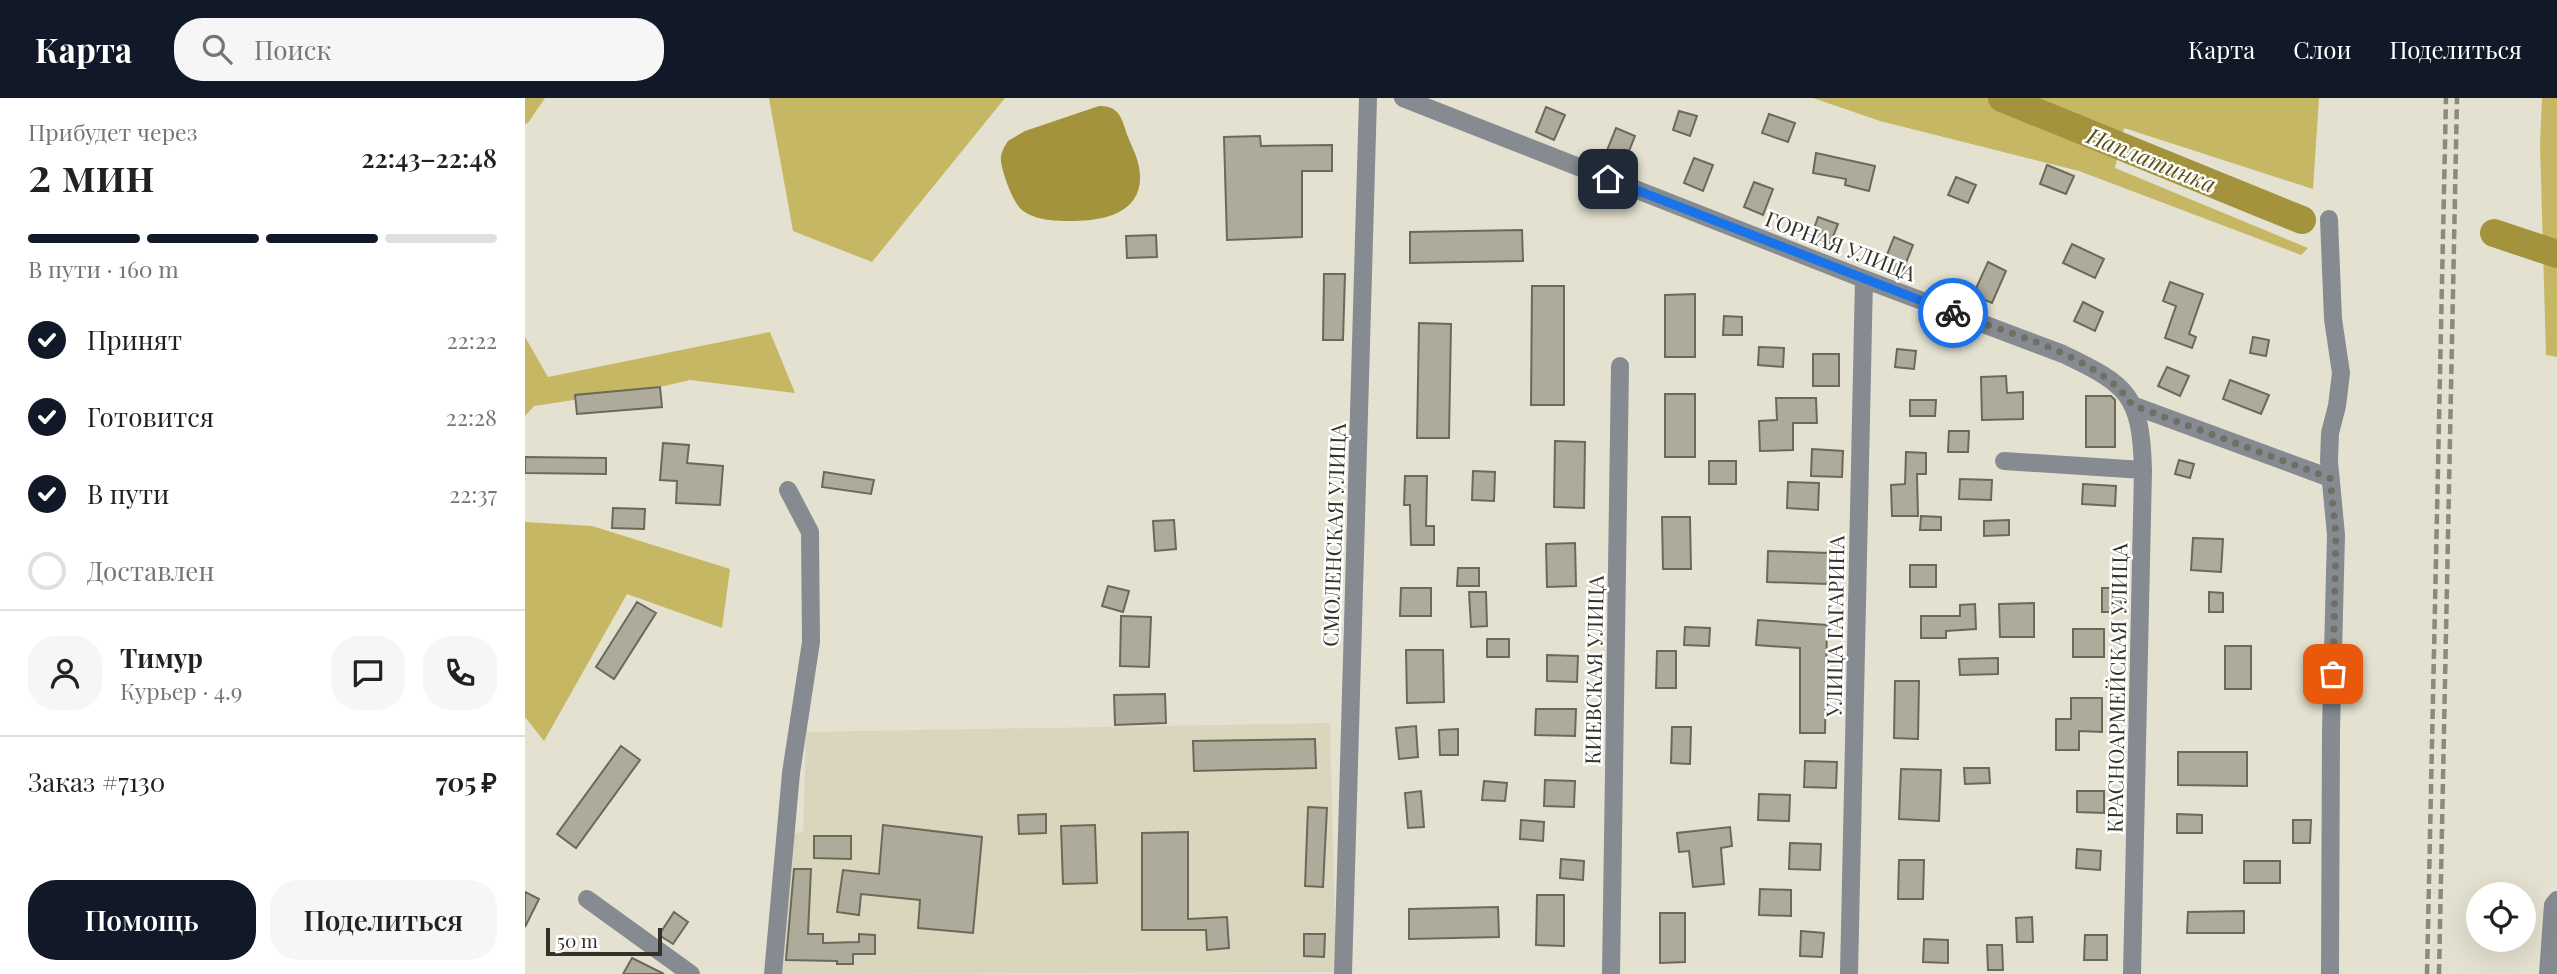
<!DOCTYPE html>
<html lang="ru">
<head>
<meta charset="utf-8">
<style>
  :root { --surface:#fff; --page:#f6f6f6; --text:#202124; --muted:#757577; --line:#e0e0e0; --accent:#111827 }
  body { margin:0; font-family:"Playfair Display",serif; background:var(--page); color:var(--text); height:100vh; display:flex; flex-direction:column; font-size:26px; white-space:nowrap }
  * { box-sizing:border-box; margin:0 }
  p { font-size:23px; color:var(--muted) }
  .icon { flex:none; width:38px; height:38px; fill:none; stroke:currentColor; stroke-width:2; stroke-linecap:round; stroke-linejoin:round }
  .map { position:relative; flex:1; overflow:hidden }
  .details { display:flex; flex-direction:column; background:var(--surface); width:525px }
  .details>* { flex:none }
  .tools { position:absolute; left:1941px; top:784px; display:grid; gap:14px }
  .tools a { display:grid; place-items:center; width:70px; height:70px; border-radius:50%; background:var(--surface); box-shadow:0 7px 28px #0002; font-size:35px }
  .scale { position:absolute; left:21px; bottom:18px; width:116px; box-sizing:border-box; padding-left:7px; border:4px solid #32312a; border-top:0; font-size:19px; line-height:24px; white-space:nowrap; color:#32312a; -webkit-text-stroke:5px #fff; paint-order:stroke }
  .pin { position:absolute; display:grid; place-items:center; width:60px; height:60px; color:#fff; margin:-30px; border-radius:14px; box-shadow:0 4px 10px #0006 }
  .courier { position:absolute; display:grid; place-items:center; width:70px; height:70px; margin:-35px; border:5px solid #1a73e8; border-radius:50%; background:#fff; color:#222; box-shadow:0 2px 9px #0007 }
  .headline em { font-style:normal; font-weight:600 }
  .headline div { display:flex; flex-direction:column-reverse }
  .headline { display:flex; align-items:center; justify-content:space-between; height:119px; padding:0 28px }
  h1 { font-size:46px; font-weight:600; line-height:52px }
  .bar { display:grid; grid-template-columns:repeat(4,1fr); gap:10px 7px; align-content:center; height:84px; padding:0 28px }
  .bar i { height:9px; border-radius:5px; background:var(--line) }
  .bar .current { background:var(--accent) }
  .bar p { grid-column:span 4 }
  .line { display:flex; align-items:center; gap:18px; padding:0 28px; border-top:2px solid var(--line) }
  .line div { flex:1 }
  .round { display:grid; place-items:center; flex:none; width:74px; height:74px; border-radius:28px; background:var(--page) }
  ol { padding:0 28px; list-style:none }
  li { display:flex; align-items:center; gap:21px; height:77px }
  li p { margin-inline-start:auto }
  li .icon { padding:7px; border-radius:50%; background:var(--accent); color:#fff; stroke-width:4 }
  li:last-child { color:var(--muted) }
  li i { width:38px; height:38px; border:4px solid var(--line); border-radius:50% }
  .cta { display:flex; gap:14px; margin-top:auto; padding:14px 28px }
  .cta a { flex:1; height:80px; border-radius:28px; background:var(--accent); color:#fff; font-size:28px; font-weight:600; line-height:80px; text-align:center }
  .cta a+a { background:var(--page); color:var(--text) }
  header { display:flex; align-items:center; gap:42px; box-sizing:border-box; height:98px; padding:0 35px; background:var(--accent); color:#fff }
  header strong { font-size:33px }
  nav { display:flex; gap:38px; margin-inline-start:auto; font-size:24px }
  .search { width:490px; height:63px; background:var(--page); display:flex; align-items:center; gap:18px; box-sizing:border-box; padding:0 24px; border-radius:28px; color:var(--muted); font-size:26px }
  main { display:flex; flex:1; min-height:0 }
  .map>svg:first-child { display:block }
  .built { fill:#dad6bd }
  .green { fill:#c5b764 }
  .water { fill:#a2933c }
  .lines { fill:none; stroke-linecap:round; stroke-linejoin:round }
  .river { stroke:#a2933c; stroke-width:28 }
  .building { fill:#aeab9a; stroke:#6b6959; stroke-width:2 }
  .minor { stroke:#858b90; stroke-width:18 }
  .rail { stroke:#8c8a7e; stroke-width:4.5; stroke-dasharray:10 5; stroke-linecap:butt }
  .done { stroke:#706f64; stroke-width:7; stroke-dasharray:0 12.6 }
  .route { stroke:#1a73e8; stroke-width:9 }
  .labels { text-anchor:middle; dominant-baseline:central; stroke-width:5; stroke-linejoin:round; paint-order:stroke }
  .street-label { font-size:21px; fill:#32312a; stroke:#fff }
  .water-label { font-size:23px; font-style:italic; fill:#5e5311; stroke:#fff }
</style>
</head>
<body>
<header>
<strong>Карта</strong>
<div class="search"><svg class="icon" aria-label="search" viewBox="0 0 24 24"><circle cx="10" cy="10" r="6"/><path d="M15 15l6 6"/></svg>Поиск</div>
<nav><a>Карта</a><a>Слои</a><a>Поделиться</a></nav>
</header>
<main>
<section class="details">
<div class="headline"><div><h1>2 мин</h1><p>Прибудет через</p></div><em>22:43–22:48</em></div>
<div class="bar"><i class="current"></i><i class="current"></i><i class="current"></i><i></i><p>В пути · 160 m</p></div>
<ol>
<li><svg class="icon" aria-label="check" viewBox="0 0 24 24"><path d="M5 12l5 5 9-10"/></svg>Принят<p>22:22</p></li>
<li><svg class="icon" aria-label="check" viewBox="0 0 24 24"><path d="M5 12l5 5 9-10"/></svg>Готовится<p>22:28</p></li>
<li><svg class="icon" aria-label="check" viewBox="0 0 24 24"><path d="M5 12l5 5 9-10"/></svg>В пути<p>22:37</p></li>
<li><i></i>Доставлен</li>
</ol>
<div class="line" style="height:126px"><a class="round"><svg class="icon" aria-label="person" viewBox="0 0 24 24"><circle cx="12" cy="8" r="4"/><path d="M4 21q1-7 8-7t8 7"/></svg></a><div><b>Тимур</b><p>Курьер · 4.9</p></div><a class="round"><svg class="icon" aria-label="chat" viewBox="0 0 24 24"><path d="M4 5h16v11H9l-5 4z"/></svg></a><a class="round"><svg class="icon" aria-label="phone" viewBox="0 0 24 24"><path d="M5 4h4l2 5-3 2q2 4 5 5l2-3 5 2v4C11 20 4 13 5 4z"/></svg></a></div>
<div class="line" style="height:91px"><div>Заказ #7130</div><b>705 ₽</b></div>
<div class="cta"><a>Помощь</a><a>Поделиться</a></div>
</section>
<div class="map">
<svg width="2032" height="876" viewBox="0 0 2032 876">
  <rect width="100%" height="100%" fill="#e4e1d0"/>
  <!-- built -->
  <path class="built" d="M805,625l6,249 -557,2 1,-43 6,-2 4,-95 13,-2 3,-100z"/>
  <!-- green -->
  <path class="green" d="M0,0h20l-17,25 -3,1z
    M244,0h236l-133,164 -79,-31z
    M1288,0h506l-6,91 -189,-61 -9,40 193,80 -7,7 -222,-84 -199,-50z
    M2017,0h15v259l-11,-2 -6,-211z
    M245,234l25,61 -105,-13 -30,7 -126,19 -9,10v-79l23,40z
    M0,424l67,4 138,43 -8,59 -95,-34 -83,147 -19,-24z"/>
  <!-- water -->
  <path class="water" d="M574,8c21,-1 23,14 29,31 4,10 9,19 11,30 8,44 -32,54 -66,54 -17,0 -37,0 -51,-11 -9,-7 -20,-38 -21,-49 -1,-7 3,-14 7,-20l17,-10z"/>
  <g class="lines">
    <!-- river -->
    <path class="river" d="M1477,0l300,122
      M1969,135l63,21"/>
  </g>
  <!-- building -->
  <path class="building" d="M1021,9l19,8 -11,25 -18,-8z
    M1154,13l18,5 -7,20 -17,-6z
    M1244,16l26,9 -7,19 -26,-9z
    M1091,30l19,8 -10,25 -19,-8z
    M735,38l1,10 71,-1v26h-30v66l-75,3 -3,-103z
    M1291,55l59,13 -6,25 -24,-6 1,-6 -33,-6z
    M1169,60l19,7 -10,26 -19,-8z
    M1522,67l27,11 -8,18 -26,-10z
    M1431,79l20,8 -8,18 -20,-8z
    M1229,84l19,7 -10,26 -19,-8z
    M1293,119l20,7 -10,25 -19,-6z
    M997,132l1,31 -113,2v-31z
    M631,137l1,22 -30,1 -1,-22z
    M1369,139l19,8 -13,33 -19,-8z
    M1547,146l32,15 -9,19 -32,-15z
    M1463,164l18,9 -14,32 -19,-8z
    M799,176h21l-2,66h-20z
    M1645,184l33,12 -14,40 7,3 -4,11 -27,-10 11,-32 -13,-5z
    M1007,188h32v119h-33z
    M1170,196v63h-30v-62z
    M1558,204l20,10 -8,19 -21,-10z
    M1199,218l18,1v18h-19z
    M894,225l32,1 -2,114h-32z
    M1728,239l16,3 -3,16 -16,-3z
    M1234,249l25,1 -1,19 -25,-2z
    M1372,251l19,2 -2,18 -19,-2z
    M1288,256h26v32h-26z
    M1642,269l22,9 -9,20 -22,-10z
    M1481,278l1,17 16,-1v27l-41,1 -1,-43z
    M1705,282l39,15 -8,19 -38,-15z
    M135,289l2,20 -85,7 -2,-19z
    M1140,296h30v63h-30z
    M1561,298h25l4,4v47h-29z
    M1251,300h40l1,25h-24v27l-33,1 -1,-30 18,-1z
    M1385,302h26l-1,16h-25z
    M1424,333h20l-1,21h-20z
    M1030,343l30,1 -1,66 -30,-1z
    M138,345l26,2 -2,18 36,3 -3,39 -44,-2 1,-22 -17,-1z
    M1287,351l31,2 -1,26 -31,-1z
    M1381,354l20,1v21h-9l1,42h-26l-1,-31 14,-1z
    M0,359l81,1v16l-81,-1z
    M1654,362l15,4 -4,14 -15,-4z
    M1184,363h27v23h-27z
    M948,373l22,1 -1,29 -22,-1z
    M299,374l50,8 -3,14 -49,-7z
    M880,378h22l-1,50h8v19h-23l-1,-40h-6z
    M1435,381l32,1 -1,20 -32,-1z
    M1263,384l31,1 -1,27 -31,-2z
    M1558,386l33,2 -1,20 -33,-2z
    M88,410l32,1 -1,20 -32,-1z
    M1396,418l20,1v13h-21z
    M1137,419h28l1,52h-28z
    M649,422l2,29 -21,2 -2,-30z
    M1484,422v15l-25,1v-15z
    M1668,440l30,1 -2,33 -30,-2z
    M1050,445l1,43 -29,1 -1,-43z
    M1243,453l61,2 -1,31 -61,-2z
    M1385,467h26v22h-26z
    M933,470h21v18h-22z
    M583,488l21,5 -6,21 -21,-6z
    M876,490h30v28h-31z
    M1577,490h19v24h-19z
    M944,494h17l1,34 -16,1z
    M1684,494l14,1v19h-14z
    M112,504l19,11 -42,66 -18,-12z
    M1509,505v34h-34l-1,-33z
    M1450,506l1,25 -30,2v7h-25v-22h39v-11z
    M596,518l30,1 -2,50 -29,-1z
    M1233,522l69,5 -2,108h-25v-85l-44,-3z
    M1160,529l25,1 -1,18 -25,-1z
    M1548,531h31v28h-31z
    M962,541h22v18h-22z
    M1700,548h26v43h-26z
    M881,552h37l1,52 -37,1z
    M1132,553h19v37h-20z
    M1022,557l31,1 -1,26 -30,-1z
    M1473,560v16l-38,1 -1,-16z
    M1370,583h24l-1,58 -24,-1z
    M640,596l1,29 -51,2 -1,-30z
    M1546,600h31v34l-23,-1v19h-23v-31h15z
    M1011,611h40l-1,27 -40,-1z
    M891,628l2,31 -19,2 -3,-31z
    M1147,629h19l-1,37 -19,-1z
    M933,631v26h-18l-1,-25z
    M790,641l1,29 -122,3 -1,-30z
    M96,648l19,14 -64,88 -19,-14z
    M1653,654h69v34l-69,-1z
    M1280,663l32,1 -1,26 -32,-1z
    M1439,670h25l1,15 -25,1z
    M1376,671l40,1 -2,51 -40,-2z
    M1020,682l30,1 -1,26 -30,-1z
    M959,683l23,2 -2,18 -23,-1z
    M896,693l3,36 -16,1 -3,-35z
    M1552,693h27v22l-27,-1z
    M1234,696l31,1 -1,26 -31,-1z
    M783,709l19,1 -4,79 -18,-1z
    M521,716v19l-27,1 -1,-19z
    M1652,716l25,1v18h-25z
    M996,722l23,2 -1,19 -23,-2z
    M1768,722h18l-1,23h-17z
    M358,727l99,12 -9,96 -55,-5 2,-28 -59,-6 -2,21 -22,-3 6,-42 36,4z
    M570,727l2,58 -34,1 -2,-58z
    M1205,729l2,19 -11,2 3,36 -31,3 -4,-36 -10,1 -2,-19z
    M663,734v87l39,-2 2,31 -22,2 -1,-20h-64v-97z
    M289,738h37v23l-37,-1z
    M1265,745l31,1 -1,26 -31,-1z
    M1552,751l24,2 -1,19 -24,-2z
    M1036,761l23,2 -1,19 -23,-2z
    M1374,762h25l-1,39h-25z
    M1719,763h36v22h-36z
    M269,771h17l-3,65h15v9l36,-1v-8l16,1v19h-22v10h-16v-3l-51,-1z
    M1235,791l31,1v26l-32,-1z
    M0,794l14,7 -14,28z
    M1012,797h27v51l-28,-1z
    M973,809l1,30 -90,2v-30z
    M1719,813v22h-57l1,-21z
    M149,814l14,10 -15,22 -14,-9z
    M1135,815h25v49l-25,1z
    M1507,819l1,25h-16l-1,-24z
    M1276,833l23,2 -2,24 -22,-1z
    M779,836h21l-1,23 -20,-1z
    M1560,837h22v25h-23z
    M1399,841l24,1v23l-25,-1z
    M1462,847h15l1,25h-15z
    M107,860l32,16h-41z"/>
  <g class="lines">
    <!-- minor -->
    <path class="minor" d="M878,0l461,181 199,75c65,31 78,41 80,116l-11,504
      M1804,121l4,100 8,54 -4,33 -7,27 -1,28 7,74 -5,195 -1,244
      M1607,307l198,73
      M1479,363l139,9
      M62,801l104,75
      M248,876l18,-201 20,-131 -1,-110 -22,-42
      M818,876l25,-876
      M1086,876l9,-608
      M1324,876l15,-695
      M2023,876l5,-69 4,-5"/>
    <!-- rail -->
    <path class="rail" d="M1902,876l19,-876
      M1914,876l18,-876"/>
  </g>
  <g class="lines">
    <!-- done -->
    <path class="done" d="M1428,215c52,19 150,44 179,92l198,73 6,57 -3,139"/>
    <!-- route -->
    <path class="route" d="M1083,81l345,134"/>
  </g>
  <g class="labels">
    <!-- street labels -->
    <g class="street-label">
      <text transform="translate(1316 147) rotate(21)">ГОРНАЯ УЛИЦА</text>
      <text transform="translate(808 437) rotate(-88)">СМОЛЕНСКАЯ УЛИЦА</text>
      <text transform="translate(1309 528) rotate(-89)">УЛИЦА ГАГАРИНА</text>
      <text transform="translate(1068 572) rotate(-89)">КИЕВСКАЯ УЛИЦА</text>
      <text transform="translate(1591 590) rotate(-89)">КРАСНОАРМЕЙСКАЯ УЛИЦА</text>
    </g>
    <!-- water labels -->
    <g class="water-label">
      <text transform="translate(1627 61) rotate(22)">Наплатинка</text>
    </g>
  </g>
</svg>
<div class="tools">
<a><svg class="icon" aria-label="locate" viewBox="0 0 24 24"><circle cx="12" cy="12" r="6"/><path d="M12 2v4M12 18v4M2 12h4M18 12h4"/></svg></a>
</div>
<div class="scale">50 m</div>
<div class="pin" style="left:1808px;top:576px;background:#ea580c"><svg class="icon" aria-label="bag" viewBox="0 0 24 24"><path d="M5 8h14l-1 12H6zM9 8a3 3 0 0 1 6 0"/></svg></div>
<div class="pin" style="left:1083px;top:81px;background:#1f2937"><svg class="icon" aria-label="home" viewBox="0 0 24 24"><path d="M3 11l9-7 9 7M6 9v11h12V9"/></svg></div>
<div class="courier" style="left:1428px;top:215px"><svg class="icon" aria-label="bike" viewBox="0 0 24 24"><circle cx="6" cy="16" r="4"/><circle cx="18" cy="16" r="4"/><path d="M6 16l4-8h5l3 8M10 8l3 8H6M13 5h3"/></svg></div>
</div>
</main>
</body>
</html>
